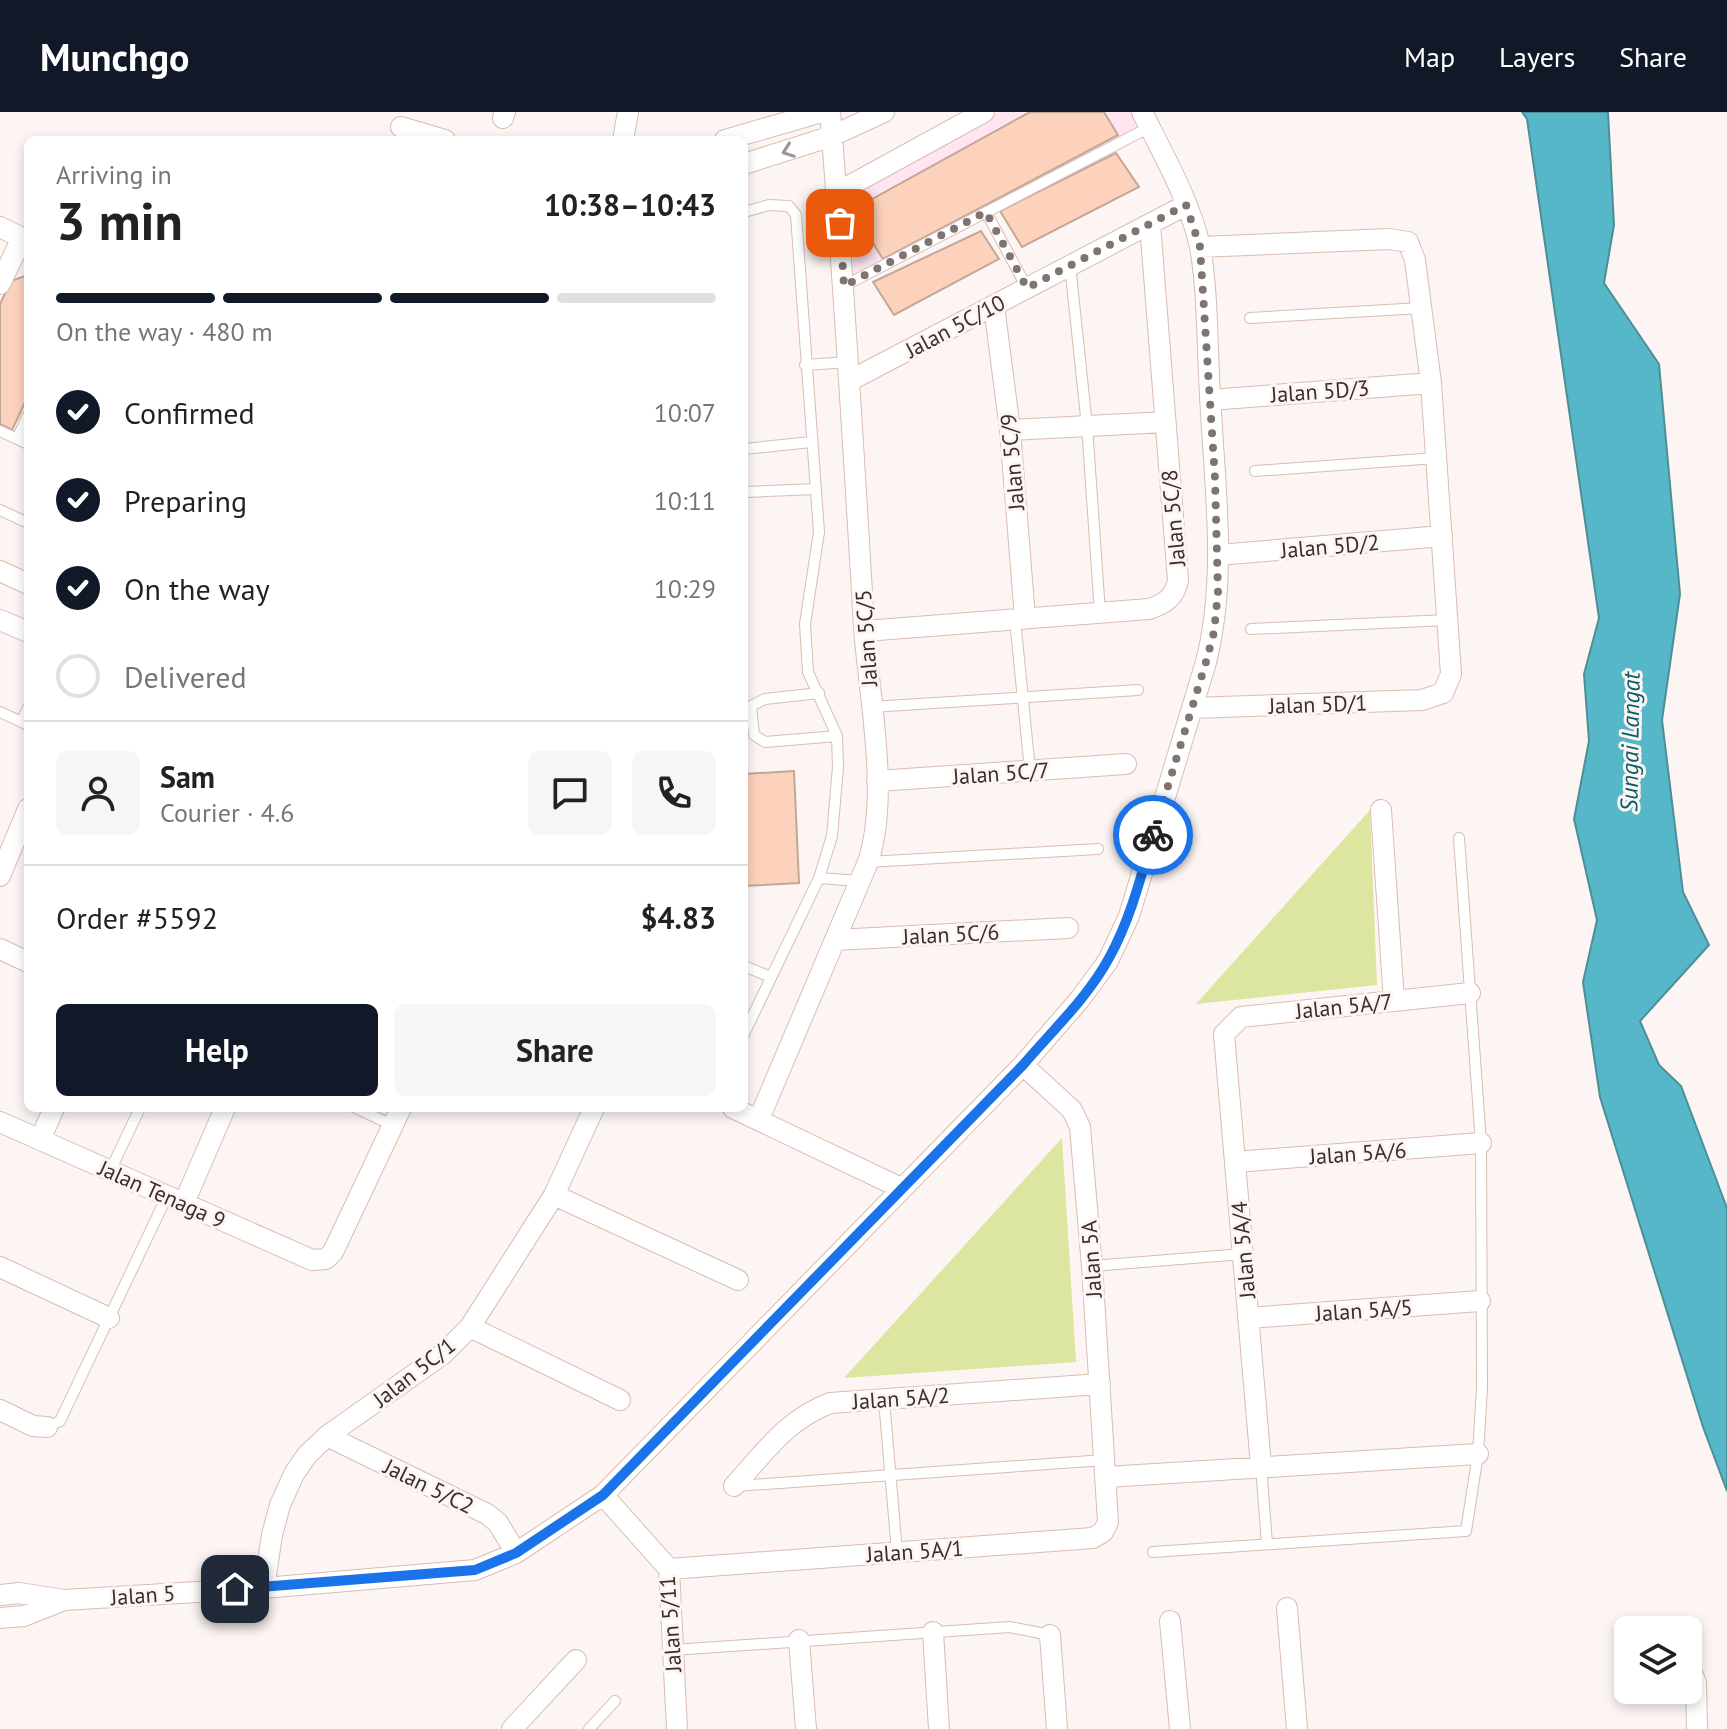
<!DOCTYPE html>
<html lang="en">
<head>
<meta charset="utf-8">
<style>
  :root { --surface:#fff; --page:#f6f6f6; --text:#222; --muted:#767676; --line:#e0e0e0; --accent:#111827 }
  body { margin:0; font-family:"PT Sans",sans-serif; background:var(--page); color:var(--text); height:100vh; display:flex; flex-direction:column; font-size:30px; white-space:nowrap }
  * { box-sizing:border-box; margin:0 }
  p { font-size:26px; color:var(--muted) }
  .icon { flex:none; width:44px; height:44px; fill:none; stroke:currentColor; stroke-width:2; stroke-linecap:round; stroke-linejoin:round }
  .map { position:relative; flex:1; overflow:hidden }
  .side { position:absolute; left:24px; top:24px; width:724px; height:976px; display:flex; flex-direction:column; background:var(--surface); border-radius:12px; box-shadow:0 4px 12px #0003 }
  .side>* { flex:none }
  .fabs { position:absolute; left:1614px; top:1504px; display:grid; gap:16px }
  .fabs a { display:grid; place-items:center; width:88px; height:88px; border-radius:12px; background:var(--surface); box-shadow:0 4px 12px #0003; font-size:40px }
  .pin { position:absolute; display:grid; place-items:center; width:68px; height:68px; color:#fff; margin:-34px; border-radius:16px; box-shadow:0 4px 12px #0006 }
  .courier { position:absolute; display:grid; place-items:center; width:80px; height:80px; margin:-40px; border:6px solid #1a73e8; border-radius:50%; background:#fff; color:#222; box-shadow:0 2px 10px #0007 }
  .headline em { font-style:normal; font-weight:800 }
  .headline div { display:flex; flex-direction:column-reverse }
  .headline { display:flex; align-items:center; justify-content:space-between; height:136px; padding:0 32px }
  h1 { font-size:52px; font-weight:800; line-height:60px }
  .bar { display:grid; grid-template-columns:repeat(4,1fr); gap:12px 8px; align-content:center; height:96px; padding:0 32px }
  .bar i { height:10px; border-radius:6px; background:var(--line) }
  .bar .current { background:var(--accent) }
  .bar p { grid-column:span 4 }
  .line { display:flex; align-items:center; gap:20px; padding:0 32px; border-top:2px solid var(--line) }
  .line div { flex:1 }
  .round { display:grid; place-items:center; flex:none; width:84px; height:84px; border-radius:12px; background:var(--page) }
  ol { padding:0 32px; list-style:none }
  li { display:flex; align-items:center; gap:24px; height:88px }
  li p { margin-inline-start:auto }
  li .icon { padding:8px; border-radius:50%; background:var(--accent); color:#fff; stroke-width:4 }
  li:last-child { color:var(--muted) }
  li i { width:44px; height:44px; border:4px solid var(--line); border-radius:50% }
  .action { display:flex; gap:16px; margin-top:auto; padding:16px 32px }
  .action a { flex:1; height:92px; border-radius:12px; background:var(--accent); color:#fff; font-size:32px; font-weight:800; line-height:92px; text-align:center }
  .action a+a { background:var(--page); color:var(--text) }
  header { display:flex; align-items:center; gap:48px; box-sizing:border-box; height:112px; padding:0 40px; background:var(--accent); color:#fff }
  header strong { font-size:38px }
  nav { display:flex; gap:44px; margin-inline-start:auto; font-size:28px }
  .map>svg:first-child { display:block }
  .commercial { fill:#fee5ef }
  .green { fill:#dce6a0 }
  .water { fill:#55b7c7; stroke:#4d8e98; stroke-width:2 }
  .building { fill:#fdd2bd; stroke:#c2a799; stroke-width:2 }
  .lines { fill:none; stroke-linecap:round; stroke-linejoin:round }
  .lane-casing { stroke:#dabdb1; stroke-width:12 }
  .street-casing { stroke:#dabdb1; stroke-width:22 }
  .lane { stroke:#fff; stroke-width:10 }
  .street { stroke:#fff; stroke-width:20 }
  .oneway { stroke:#9c9694 }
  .done { stroke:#7e7470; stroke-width:8; stroke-dasharray:0 14.4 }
  .route { stroke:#1a73e8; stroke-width:10 }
  .labels { text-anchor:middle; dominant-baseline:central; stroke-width:6; stroke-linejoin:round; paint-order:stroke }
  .street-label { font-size:22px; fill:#3a2e2a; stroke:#fcf5f3 }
  .water-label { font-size:24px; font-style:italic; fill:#085e6a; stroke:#fcf5f3 }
</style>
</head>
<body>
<header>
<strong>Munchgo</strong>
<nav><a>Map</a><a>Layers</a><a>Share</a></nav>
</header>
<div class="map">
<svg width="1727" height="1617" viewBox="0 0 1727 1617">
  <rect width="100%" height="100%" fill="#fcf5f3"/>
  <!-- commercial -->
  <path class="commercial" d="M1000,0h134l7,14 -287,149 -6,-80z"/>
  <!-- green -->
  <path class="green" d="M1370,698l7,175 -181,19z
    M1062,1026l14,224 -232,16z"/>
  <!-- water -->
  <path class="water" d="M1522,0h86l6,113 -10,58 55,81 21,230 -18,126 21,172 26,53 -69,76 19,44 22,21 46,122v283l-24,-64 -103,-330 -17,-115 14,-62 -23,-101 15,-78 -5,-67 15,-56 -72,-499z"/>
  <!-- building -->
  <path class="building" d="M1030,0h74l14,23 -235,124 -31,-49z
    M1116,41l23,34 -117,60 -22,-36z
    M981,119l18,28 -105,56 -21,-33z
    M28,163v121l-16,34 -12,-6v-120l11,-23z
    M794,659l5,112 -55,3v-112z"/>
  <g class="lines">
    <!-- lane casing -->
    <g class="lane-casing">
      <path id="lane" d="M744,100l25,-7 20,1 7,9 23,317 -14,92 3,48 29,64 1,31 -6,69 -13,42 -75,156
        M986,100l41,76
        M1070,153l17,161 13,187
        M844,174l306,-159
        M1250,206l171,-10
        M805,253l44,-3
        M0,319l28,13
        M17,327l11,-24
        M744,337l67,-7
        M1255,359l181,-13
        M744,378l3,2 68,-3
        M0,398l28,13
        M1015,507l15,152
        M1251,517l196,-9
        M819,581l-54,6 -14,7 3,29 11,7 72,-6
        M871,595l267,-17
        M0,600l28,13
        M21,610l7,-14
        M868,750l230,-13
        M819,766l40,3
        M744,854l27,11
        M356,996l38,18
        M110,1059l30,-63
        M1092,1154l151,-12
        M884,1288l13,152
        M47,1315l13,-6 107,-225
        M1261,1354l6,78
        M736,1374l369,-26
        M1153,1440l313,-21 12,-77 4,-66 -1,-245 -22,-305
        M673,1538l337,-23 40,8
        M589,1617l26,-28"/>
    </g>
    <!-- street casing -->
    <g class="street-casing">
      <path id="street" d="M503,6l2,-6
        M401,15l44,13
        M623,28l5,-28
        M725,28l97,-28
        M744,52l88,-28 52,-24
        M838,80l146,-80
        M0,115l28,14
        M0,172l22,-46
        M994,194l16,124 15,188
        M851,268l335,-175
        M1210,288l221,-17
        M1010,318l155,-8
        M1218,443l224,-19
        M0,459l28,13
        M0,508l28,12
        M865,519l284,-22c16,-5 26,-12 29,-29l-28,-356
        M1192,596l230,-8 21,-7 8,-19 -20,-291 -16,-123 -7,-18 -19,-3 -189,8
        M877,669l249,-17
        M1381,698l13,191
        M0,764l28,-67
        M835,828l233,-12
        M0,837l28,13
        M733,996l168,80
        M759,1007l109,-257c22,-67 1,-164 -4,-235 -10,-172 -20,-343 -34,-515
        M0,1010l312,138 14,-1 7,-7 68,-144
        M40,1028l14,-32
        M1235,1050l246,-19
        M554,1083l184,85
        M184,1091l41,-95
        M0,1155l109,51
        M1248,1206l232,-17
        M470,1215l150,73
        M0,1298l33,16 14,1
        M327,1324l160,78 11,9 18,30
        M1261,1354l-37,-432 17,-17 229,-24
        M1106,1365l372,-23
        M734,1374c32,-35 51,-65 96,-83l270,-19
        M603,1383l66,74 8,160
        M669,1457l424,-31 10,-6 5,-10 -16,-256 -12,-139 -8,-17 -49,-45
        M264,1476l8,-53 8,-30 14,-31 13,-19 20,-19 116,-82 27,-27 84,-132 40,-87
        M0,1483l19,-2 45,7 200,-12 211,-18 41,-17 87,-58 420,-430 57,-66 28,-38 21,-45 77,-254c22,-87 8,-180 4,-268 -3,-46 -2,-103 -10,-147 -9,-44 -38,-95 -58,-135
        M1287,1496l10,121
        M0,1506l24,-2 40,-16
        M1170,1509l10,108
        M933,1520l6,97
        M1050,1523l7,94
        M799,1528l7,89
        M1688,1551l8,20 1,46
        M512,1617l64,-69"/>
    </g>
    <!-- lane -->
    <use href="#lane" class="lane"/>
    <!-- street -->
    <use href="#street" class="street"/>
  </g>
  <!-- one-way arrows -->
  <defs><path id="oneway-chevron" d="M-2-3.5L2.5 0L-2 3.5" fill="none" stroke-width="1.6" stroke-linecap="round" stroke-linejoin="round" transform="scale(2)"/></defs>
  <use class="oneway" href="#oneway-chevron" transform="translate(788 39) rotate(160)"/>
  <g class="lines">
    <!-- done -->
    <path class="done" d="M840,111l4,63 142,-74 41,76 159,-83 14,42 15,232 3,113 -4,40 -8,30 -53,173"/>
    <!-- route -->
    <path class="route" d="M235,1477l240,-19 41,-17 87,-58 420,-430c29,-34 65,-68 86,-107 21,-38 32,-81 44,-123"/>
  </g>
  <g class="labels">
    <!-- street labels -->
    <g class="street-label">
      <text transform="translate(955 214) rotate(-28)">Jalan 5C/10</text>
      <text transform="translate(1320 279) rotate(-4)">Jalan 5D/3</text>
      <text transform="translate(1012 350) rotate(-95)">Jalan 5C/9</text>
      <text transform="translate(1173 406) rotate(-95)">Jalan 5C/8</text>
      <text transform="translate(1330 434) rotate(-5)">Jalan 5D/2</text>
      <text transform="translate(866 526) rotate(-94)">Jalan 5C/5</text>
      <text transform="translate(1318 592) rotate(-2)">Jalan 5D/1</text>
      <text transform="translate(1001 661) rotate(-4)">Jalan 5C/7</text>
      <text transform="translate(951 822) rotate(-3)">Jalan 5C/6</text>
      <text transform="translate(1344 894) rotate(-6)">Jalan 5A/7</text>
      <text transform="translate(1358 1041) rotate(-4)">Jalan 5A/6</text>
      <text transform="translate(162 1082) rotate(24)">Jalan Tenaga 9</text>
      <text transform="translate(1243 1138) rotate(-95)">Jalan 5A/4</text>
      <text transform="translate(1091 1147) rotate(-94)">Jalan 5A</text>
      <text transform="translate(1364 1198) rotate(-4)">Jalan 5A/5</text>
      <text transform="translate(414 1260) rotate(-38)">Jalan 5C/1</text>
      <text transform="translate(901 1286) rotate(-4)">Jalan 5A/2</text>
      <text transform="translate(429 1374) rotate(26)">Jalan 5/C2</text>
      <text transform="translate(915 1439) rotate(-4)">Jalan 5A/1</text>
      <text transform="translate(143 1483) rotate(-4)">Jalan 5</text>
      <text transform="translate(670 1512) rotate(-94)">Jalan 5/11</text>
    </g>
    <!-- water labels -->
    <g class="water-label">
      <text transform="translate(1630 630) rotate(-89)">Sungai Langat</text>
    </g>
  </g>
</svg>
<div class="fabs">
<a><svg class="icon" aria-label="layers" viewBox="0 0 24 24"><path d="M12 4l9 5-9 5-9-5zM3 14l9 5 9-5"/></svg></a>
</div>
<div class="pin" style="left:840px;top:111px;background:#ea580c"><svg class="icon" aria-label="bag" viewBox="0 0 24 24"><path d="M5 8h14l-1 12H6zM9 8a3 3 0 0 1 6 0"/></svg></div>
<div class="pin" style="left:235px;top:1477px;background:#1f2937"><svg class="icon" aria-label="home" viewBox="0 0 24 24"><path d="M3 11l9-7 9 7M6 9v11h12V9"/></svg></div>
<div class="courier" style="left:1153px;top:723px"><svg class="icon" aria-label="bike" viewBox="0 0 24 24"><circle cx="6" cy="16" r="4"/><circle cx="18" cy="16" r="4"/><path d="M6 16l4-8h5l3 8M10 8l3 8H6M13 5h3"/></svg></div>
<section class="side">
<div class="headline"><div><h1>3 min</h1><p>Arriving in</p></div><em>10:38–10:43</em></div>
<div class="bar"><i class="current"></i><i class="current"></i><i class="current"></i><i></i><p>On the way · 480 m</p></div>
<ol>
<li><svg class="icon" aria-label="check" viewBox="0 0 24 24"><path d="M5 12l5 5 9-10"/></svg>Confirmed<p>10:07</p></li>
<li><svg class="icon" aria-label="check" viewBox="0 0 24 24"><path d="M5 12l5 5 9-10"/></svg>Preparing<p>10:11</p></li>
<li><svg class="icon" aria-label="check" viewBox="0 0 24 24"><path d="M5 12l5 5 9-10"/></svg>On the way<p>10:29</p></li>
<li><i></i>Delivered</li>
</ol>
<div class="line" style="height:144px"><a class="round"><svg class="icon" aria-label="person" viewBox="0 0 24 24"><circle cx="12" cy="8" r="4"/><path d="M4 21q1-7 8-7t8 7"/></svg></a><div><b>Sam</b><p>Courier · 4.6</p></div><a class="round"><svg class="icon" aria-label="chat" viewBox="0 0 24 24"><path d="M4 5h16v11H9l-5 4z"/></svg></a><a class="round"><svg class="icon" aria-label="phone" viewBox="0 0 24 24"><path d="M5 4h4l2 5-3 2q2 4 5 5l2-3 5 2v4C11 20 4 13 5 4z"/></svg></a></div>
<div class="line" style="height:104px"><div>Order #5592</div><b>$4.83</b></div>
<div class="action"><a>Help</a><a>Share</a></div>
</section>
</div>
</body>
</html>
